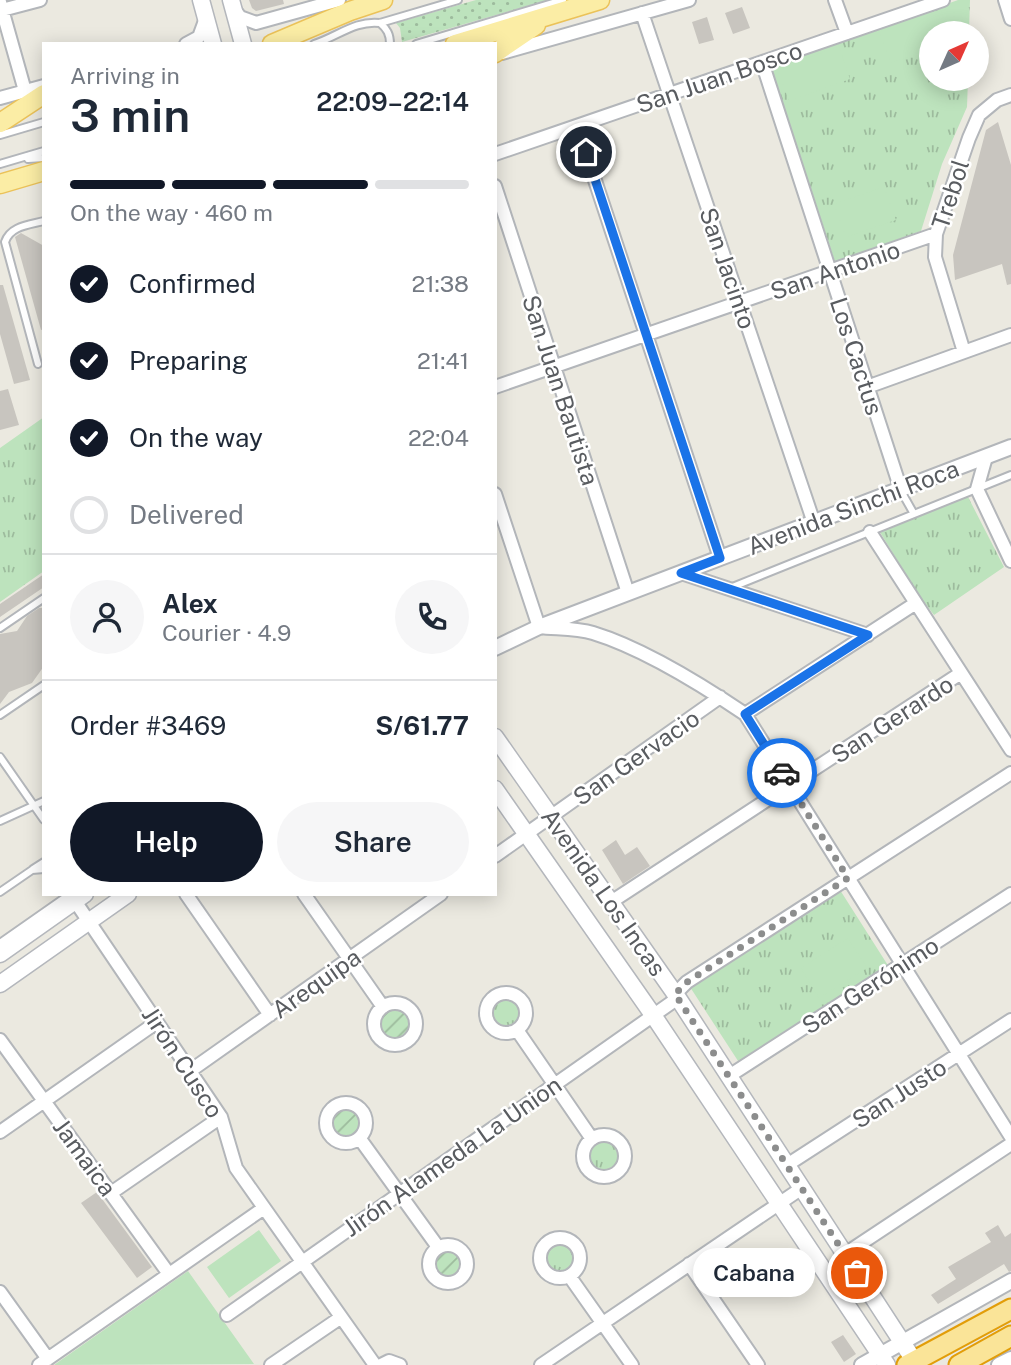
<!DOCTYPE html>
<html lang="en">
<head>
<meta charset="utf-8">
<style>
  :root { --surface:#fff; --page:#f6f6f7; --text:#1f2937; --muted:#747a83; --line:#e0e1e3; --accent:#111827 }
  body { margin:0; font-family:"Public Sans",sans-serif; background:var(--page); color:var(--text); height:100vh; display:flex; flex-direction:column; font-size:26px; white-space:nowrap }
  * { box-sizing:border-box; margin:0 }
  p { font-size:23px; color:var(--muted) }
  .icon { flex:none; width:38px; height:38px; fill:none; stroke:currentColor; stroke-width:2; stroke-linecap:round; stroke-linejoin:round }
  .map { position:relative; flex:1; overflow:hidden }
  .sheet { position:absolute; left:42px; top:42px; width:455px; height:854px; display:flex; flex-direction:column; background:var(--surface); border-radius:0px; box-shadow:0 4px 18px #0003 }
  .sheet>* { flex:none }
  .needle { width:46px; rotate:45deg }
  .controls { position:absolute; left:919px; top:21px; display:grid; gap:14px }
  .controls a { display:grid; place-items:center; width:70px; height:70px; border-radius:50%; background:var(--surface); box-shadow:0 4px 18px #0003; font-size:35px }
  .pin { position:absolute; display:grid; place-items:center; width:60px; height:60px; color:#fff; margin:-30px; border:4px solid #fff; border-radius:50%; box-shadow:0 2px 7px #0007 }
  .courier { position:absolute; display:grid; place-items:center; width:70px; height:70px; margin:-35px; border:5px solid #1a73e8; border-radius:50%; background:#fff; color:#222; box-shadow:0 2px 9px #0007 }
  .bubble { position:absolute; height:49px; border-radius:24px; background:var(--surface); box-shadow:0 4px 18px #0003; font-size:23px; font-weight:600; line-height:49px; text-align:center }
  .overview em { font-style:normal; font-weight:600 }
  .overview div { display:flex; flex-direction:column-reverse }
  .overview { display:flex; align-items:center; justify-content:space-between; height:119px; padding:0 28px }
  h1 { font-size:46px; font-weight:600; line-height:52px }
  .bar { display:grid; grid-template-columns:repeat(4,1fr); gap:10px 7px; align-content:center; height:84px; padding:0 28px }
  .bar i { height:9px; border-radius:5px; background:var(--line) }
  .bar .on { background:var(--accent) }
  .bar p { grid-column:span 4 }
  .line { display:flex; align-items:center; gap:18px; padding:0 28px; border-top:2px solid var(--line) }
  .line div { flex:1 }
  .round { display:grid; place-items:center; flex:none; width:74px; height:74px; border-radius:37px; background:var(--page) }
  ol { padding:0 28px; list-style:none }
  li { display:flex; align-items:center; gap:21px; height:77px }
  li p { margin-inline-start:auto }
  li .icon { padding:7px; border-radius:50%; background:var(--accent); color:#fff; stroke-width:4 }
  li:last-child { color:var(--muted) }
  li i { width:38px; height:38px; border:4px solid var(--line); border-radius:50% }
  .button { display:flex; gap:14px; margin-top:auto; padding:14px 28px }
  .button a { flex:1; height:80px; border-radius:42px; background:var(--accent); color:#fff; font-size:28px; font-weight:600; line-height:80px; text-align:center }
  .button a+a { background:var(--page); color:var(--text) }
  .map>svg:first-child { display:block }
  .grass { fill:url(#grass-dots) }
  .park { fill:url(#park-tufts) }
  .garden { fill:url(#garden-furrows) }
  .pitch { fill:#bde3bd }
  .building { fill:#c8c5bf }
  .lines { fill:none; stroke-linecap:round; stroke-linejoin:round }
  .service-casing { stroke:#b3b6ba; stroke-width:10 }
  .minor-casing { stroke:#b3b6ba; stroke-width:16 }
  .tertiary-casing { stroke:#b3b6ba; stroke-width:18 }
  .secondary-casing { stroke:#b4b7bc; stroke-width:19 }
  .primary-casing { stroke:#ebc259; stroke-width:21 }
  .trunk-casing { stroke:#e29d09; stroke-width:23 }
  .service { stroke:#fff; stroke-width:6 }
  .minor { stroke:#fff; stroke-width:12 }
  .tertiary { stroke:#fff; stroke-width:14 }
  .secondary { stroke:#fff; stroke-width:16 }
  .primary { stroke:#fbeda5; stroke-width:18 }
  .trunk { stroke:#fae498; stroke-width:19 }
  .done { stroke:#8c8d8d; stroke-width:7; stroke-dasharray:0 12.6 }
  .route { stroke:#1a73e8; stroke-width:9 }
  .labels { text-anchor:middle; dominant-baseline:central; stroke-width:5; stroke-linejoin:round; paint-order:stroke }
  .street-label { font-size:24px; fill:#595c60; stroke:#fff }
</style>
</head>
<body>
<div class="map">
<svg width="1011" height="1365" viewBox="0 0 1011 1365">
  <defs>
    <pattern id="grass-dots" width="8" height="8" patternUnits="userSpaceOnUse" patternTransform="scale(1.75)"><rect width="8" height="8" fill="#bde3bd"/><path d="M2 2h.1M6 6h.1" fill="none" stroke="#9dbb9d" stroke-width="1.8" stroke-linecap="round"/></pattern>
    <pattern id="park-tufts" width="24" height="20" patternUnits="userSpaceOnUse" patternTransform="scale(1.75)"><rect width="24" height="20" fill="#bde3bd"/><path d="M3 7l-1-3M5 7V3M7 7l1-3M15 17l-1-3M17 17v-4M19 17l1-3" fill="none" stroke="#9dbb9d"/></pattern>
    <pattern id="garden-furrows" width="10" height="10" patternUnits="userSpaceOnUse" patternTransform="scale(1.75)"><rect width="10" height="10" fill="#bde3bd"/><path d="M-1 1l2-2M0 10L10 0M9 11l2-2" fill="none" stroke="#9dbb9d"/></pattern>
  </defs>
  <rect width="100%" height="100%" fill="#ebe9e0"/>
  <!-- grass -->
  <path class="grass" d="M476,0h72l-146,42 -2,-14 -4,-5z"/>
  <!-- park -->
  <path class="park" d="M958,0h12l-1,33h-38v46h37l-1,28 -25,57 -21,67 -86,31 -64,-195z
    M44,417v154l-44,31v-154z
    M966,493l38,74 -70,48 -16,-21 -40,-65z
    M840,890l49,77 -149,97 -50,-77z
    M490 1013a16 16 0 1 1 32 0a16 16 0 1 1-32 0Z
    M588 1156a16 16 0 1 1 32 0a16 16 0 1 1-32 0Z
    M545 1258a15 15 0 1 1 30 0a15 15 0 1 1-30 0Z"/>
  <!-- garden -->
  <path class="garden" d="M378 1024a17 17 0 1 1 34 0a17 17 0 1 1-34 0Z
    M331 1123a16 16 0 1 1 32 0a16 16 0 1 1-32 0Z
    M433 1264a15 15 0 1 1 30 0a15 15 0 1 1-30 0Z"/>
  <!-- pitch -->
  <path class="pitch" d="M941,9l8,24h-18v16l-40,14 -12,-32z
    M839,47l11,32 -61,22 -12,-33z
    M884,187l12,33 -50,17 -12,-33z
    M848,938l19,30 -48,30 -18,-30z
    M259,1230l22,31 -52,37 -22,-31z
    M188,1271l66,93 -200,1z"/>
  <!-- building -->
  <path class="building" d="M249,0h34l1,4 -28,7 -4,-3z
    M742,7l8,21 -17,6 -8,-21z
    M707,17l7,23 -15,4 -7,-22z
    M998,122l13,43v119l-4,1 -5,-21 -47,16 -2,-25 33,-125z
    M21,233l23,13v83l-3,1 -26,-93z
    M0,285h3l27,95 -16,4 -14,-50z
    M8,389l11,36 -19,5v-39z
    M44,574v13l-44,30v-13z
    M39,608h5v58l-12,17 -23,9 -9,12v-70l17,-3 10,-15z
    M616,840l9,15 12,-8 13,19 -27,18 -21,-34z
    M97,1192l55,75 -15,11 -56,-75z
    M998,1225l7,12 6,-4v38l-2,1 -5,-8 -66,40 -7,-9 25,-16 -8,-12 43,-25 -6,-9z
    M843,1335l13,19 -12,8 -13,-20z"/>
  <g class="lines">
    <!-- service casing -->
    <g class="service-casing">
      <path id="service" d="M380,23c7,6 10,11 10,21
        M314,44c23,-7 41,-24 66,-21l78,-23
        M416,44l147,-44
        M0,135l44,-13
        M28,159l16,-1
        M0,164l44,-13
        M38,364l-33,-122c5,-16 24,-17 39,-21
        M901,491l13,23
        M730,588l281,-113
        M0,628l44,-30
        M0,715l44,-30
        M0,757l44,63
        M0,821l44,-20
        M33,869l11,-7
        M0,892l32,-22 12,-1
        M0,943l70,-49"/>
    </g>
    <!-- minor casing -->
    <g class="minor-casing">
      <path id="minor" d="M835,0l12,33
        M1005,0l6,19
        M0,2l25,89
        M233,8l7,9 16,6 83,-23
        M2,10l38,-10
        M642,13l172,510
        M186,44l13,-7 7,-19
        M502,53l187,-53
        M762,62l139,428
        M0,98l44,-12
        M577,126l143,432
        M495,154l448,-154
        M495,186l133,407
        M964,352l-29,-95 1,-23 33,-96 10,-23 18,-15 14,-5
        M495,387l441,-153
        M867,387l144,-52
        M986,457l-9,32 34,72
        M495,494l44,133c17,2 37,1 54,6 49,15 109,52 152,81l266,423
        M870,532l141,218
        M681,573l187,62
        M745,714l171,-111
        M495,856l225,-159
        M186,894l84,121
        M304,894l79,113
        M75,901l146,216 15,51 139,197
        M611,902l350,-229
        M486 1013a20 20 0 1 1 40 0a20 20 0 1 1-40 0Z
        M675,994l12,-12 324,-209
        M374 1024a21 21 0 1 1 42 0a21 21 0 1 1-42 0Z
        M517,1030l75,109
        M0,1040l169,234
        M190,1071l251,-177
        M729,1076l282,-182
        M326 1123a20 20 0 1 1 40 0a20 20 0 1 1-40 0Z
        M0,1132l157,-110
        M583 1156a21 21 0 1 1 42 0a21 21 0 1 1-42 0Z
        M360,1139l78,108
        M787,1165l224,-145
        M111,1193l110,-76
        M540 1258a20 20 0 1 1 40 0a20 20 0 1 1-40 0Z
        M429 1264a19 19 0 1 1 38 0a19 19 0 1 1-38 0Z
        M845,1254l166,-110
        M689,1264l69,101
        M570,1277l62,88
        M0,1292l48,67
        M227,1315l451,-317
        M39,1365l225,-157
        M271,1365l69,-47
        M381,1365l8,-4 11,4
        M541,1365l261,-177"/>
    </g>
    <!-- tertiary casing -->
    <g class="tertiary-casing">
      <path id="tertiary" d="M495,648l44,-21 472,-180
        M862,1365l149,-84
        M999,1365l12,-6"/>
    </g>
    <!-- secondary casing -->
    <g class="secondary-casing">
      <path id="secondary" d="M201,0l12,44
        M231,0l12,44
        M495,737l183,261 239,367
        M495,789l158,226 234,350
        M0,954l85,-60
        M0,984l128,-90"/>
    </g>
    <!-- primary casing -->
    <g class="primary-casing">
      <path id="primary" d="M272,44l78,-33 33,-11
        M455,44l145,-44
        M495,53l41,-28
        M0,123l44,-29
        M0,184l44,-13"/>
    </g>
    <!-- trunk casing -->
    <g class="trunk-casing">
      <path id="trunk" d="M907,1365l104,-56
        M959,1365l52,-29"/>
    </g>
    <!-- service -->
    <use href="#service" class="service"/>
    <!-- minor -->
    <use href="#minor" class="minor"/>
    <!-- tertiary -->
    <use href="#tertiary" class="tertiary"/>
    <!-- secondary -->
    <use href="#secondary" class="secondary"/>
    <!-- primary -->
    <use href="#primary" class="primary"/>
    <!-- trunk -->
    <use href="#trunk" class="trunk"/>
  </g>
  <g class="lines">
    <!-- done -->
    <path class="done" d="M782,773l66,105 -161,104 -12,12 182,279"/>
    <!-- route -->
    <path class="route" d="M586,152l134,406 -39,15 187,62 -123,79 37,59"/>
  </g>
  <g class="labels">
    <!-- street labels -->
    <g class="street-label">
      <text transform="translate(719 77) rotate(-19)">San Juan Bosco</text>
      <text transform="translate(950 194) rotate(-72)">Trebol</text>
      <text transform="translate(728 268) rotate(71)">San Jacinto</text>
      <text transform="translate(835 270) rotate(-19)">San Antonio</text>
      <text transform="translate(857 356) rotate(72)">Los Cactus</text>
      <text transform="translate(561 390) rotate(72)">San Juan Bautista</text>
      <text transform="translate(853 507) rotate(-21)">Avenida Sinchi Roca</text>
      <text transform="translate(892 719) rotate(-33)">San Gerardo</text>
      <text transform="translate(636 757) rotate(-35)">San Gervacio</text>
      <text transform="translate(604 892) rotate(55)">Avenida Los Incas</text>
      <text transform="translate(316 983) rotate(-35)">Arequipa</text>
      <text transform="translate(870 985) rotate(-33)">San Gerónimo</text>
      <text transform="translate(183 1062) rotate(57)">Jirón Cusco</text>
      <text transform="translate(899 1093) rotate(-33)">San Justo</text>
      <text transform="translate(452 1156) rotate(-35)">Jirón Alameda La Union</text>
      <text transform="translate(85 1157) rotate(54)">Jamaica</text>
    </g>
  </g>
</svg>
<div class="controls">
<a><svg class="needle" viewBox="-14 -14 28 28"><path d="M0-13l5 13h-10z" fill="#e53935"/><path d="M0 13l5-13h-10z" fill="#747a83"/></svg></a>
</div>
<div class="pin" style="left:857px;top:1273px;background:#ea580c"><svg class="icon" aria-label="bag" viewBox="0 0 24 24"><path d="M5 8h14l-1 12H6zM9 8a3 3 0 0 1 6 0"/></svg></div>
<div class="pin" style="left:586px;top:152px;background:#1f2937"><svg class="icon" aria-label="home" viewBox="0 0 24 24"><path d="M3 11l9-7 9 7M6 9v11h12V9"/></svg></div>
<div class="courier" style="left:782px;top:773px"><svg class="icon" aria-label="car" viewBox="0 0 24 24"><path d="M5 17H2v-5l4-1 3-4h7l3 4 3 1v5h-3M9 17h6M6 11h13"/><circle cx="7" cy="17" r="2"/><circle cx="17" cy="17" r="2"/></svg></div>
<div class="bubble" style="left:693px;top:1248px;width:122px">Cabana</div>
<section class="sheet">
<div class="overview"><div><h1>3 min</h1><p>Arriving in</p></div><em>22:09–22:14</em></div>
<div class="bar"><i class="on"></i><i class="on"></i><i class="on"></i><i></i><p>On the way · 460 m</p></div>
<ol>
<li><svg class="icon" aria-label="check" viewBox="0 0 24 24"><path d="M5 12l5 5 9-10"/></svg>Confirmed<p>21:38</p></li>
<li><svg class="icon" aria-label="check" viewBox="0 0 24 24"><path d="M5 12l5 5 9-10"/></svg>Preparing<p>21:41</p></li>
<li><svg class="icon" aria-label="check" viewBox="0 0 24 24"><path d="M5 12l5 5 9-10"/></svg>On the way<p>22:04</p></li>
<li><i></i>Delivered</li>
</ol>
<div class="line" style="height:126px"><a class="round"><svg class="icon" aria-label="person" viewBox="0 0 24 24"><circle cx="12" cy="8" r="4"/><path d="M4 21q1-7 8-7t8 7"/></svg></a><div><b>Alex</b><p>Courier · 4.9</p></div><a class="round"><svg class="icon" aria-label="phone" viewBox="0 0 24 24"><path d="M5 4h4l2 5-3 2q2 4 5 5l2-3 5 2v4C11 20 4 13 5 4z"/></svg></a></div>
<div class="line" style="height:91px"><div>Order #3469</div><b>S/61.77</b></div>
<div class="button"><a>Help</a><a>Share</a></div>
</section>
</div>
</body>
</html>
